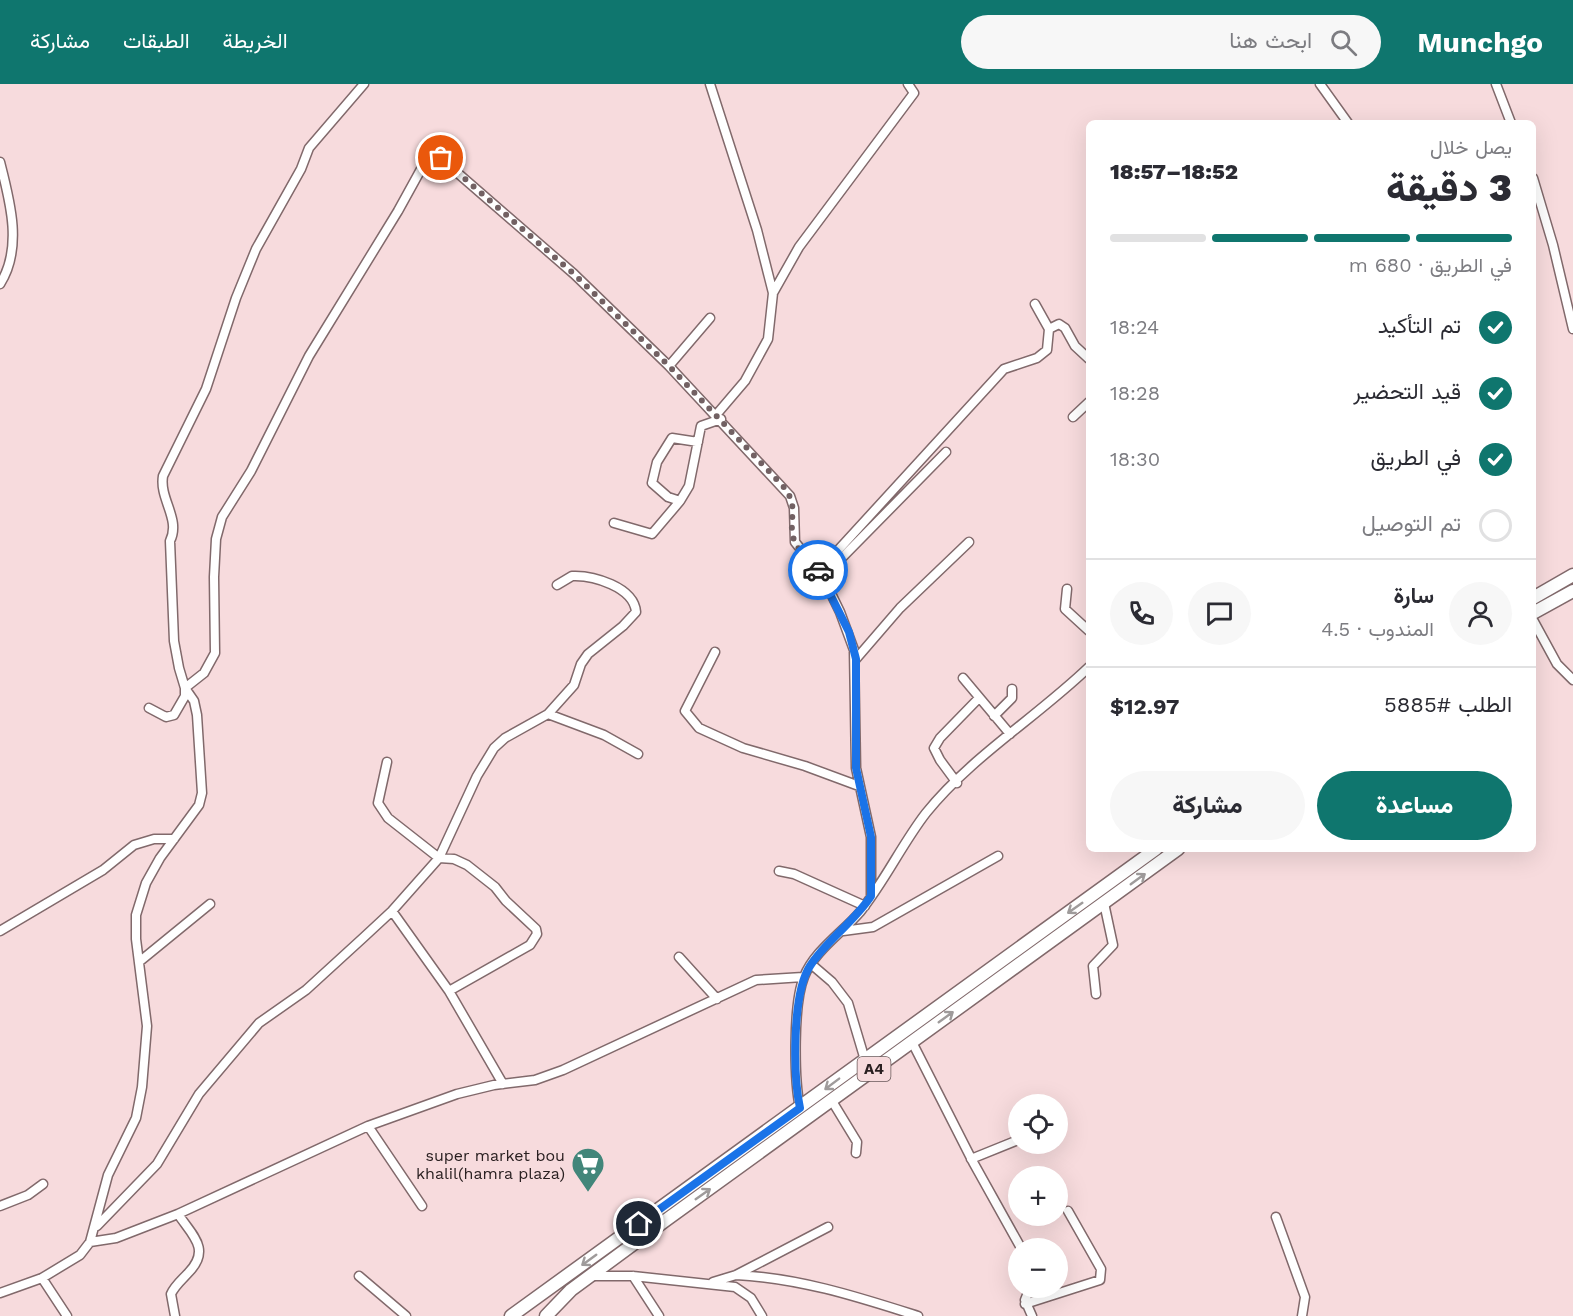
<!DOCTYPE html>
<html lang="ar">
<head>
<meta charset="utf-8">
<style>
  :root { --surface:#fff; --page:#f7f7f7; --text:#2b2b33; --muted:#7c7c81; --line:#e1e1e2; --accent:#0f766e }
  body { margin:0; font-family:"Work Sans",Vazirmatn,sans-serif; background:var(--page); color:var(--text); direction:rtl; height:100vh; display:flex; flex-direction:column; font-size:22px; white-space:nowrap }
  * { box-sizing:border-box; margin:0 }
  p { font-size:20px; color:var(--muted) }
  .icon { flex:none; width:33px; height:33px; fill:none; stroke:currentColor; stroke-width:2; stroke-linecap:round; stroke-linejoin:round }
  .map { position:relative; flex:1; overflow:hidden; direction:ltr }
  .sheet { position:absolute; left:1086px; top:36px; width:450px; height:732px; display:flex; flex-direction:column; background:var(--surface); border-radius:9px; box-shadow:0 6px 24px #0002; direction:rtl }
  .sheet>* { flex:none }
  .tools { position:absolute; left:1008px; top:1010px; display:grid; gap:12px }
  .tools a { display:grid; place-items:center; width:60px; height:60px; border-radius:50%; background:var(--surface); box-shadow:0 6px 24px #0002; font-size:30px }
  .pin { position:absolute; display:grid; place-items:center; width:51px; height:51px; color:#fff; margin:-26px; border:3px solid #fff; border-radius:50%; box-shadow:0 2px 6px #0007 }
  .courier { position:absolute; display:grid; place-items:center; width:60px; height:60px; margin:-30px; border:4px solid #1a73e8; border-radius:50%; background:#fff; color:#222; box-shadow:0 2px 8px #0007 }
  .overview em { font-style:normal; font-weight:800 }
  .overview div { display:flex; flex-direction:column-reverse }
  .overview { display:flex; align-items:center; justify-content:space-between; height:102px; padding:0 24px }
  h1 { font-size:39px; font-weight:800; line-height:45px }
  .bar { display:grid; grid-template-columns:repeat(4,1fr); gap:9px 6px; align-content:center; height:72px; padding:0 24px }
  .bar i { height:8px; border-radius:4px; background:var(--line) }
  .bar .selected { background:var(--accent) }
  .bar p { grid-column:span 4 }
  .line { display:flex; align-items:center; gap:15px; padding:0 24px; border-top:2px solid var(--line) }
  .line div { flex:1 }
  .round { display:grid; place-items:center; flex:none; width:63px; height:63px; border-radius:32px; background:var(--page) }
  ol { padding:0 24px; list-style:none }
  li { display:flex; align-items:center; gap:18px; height:66px }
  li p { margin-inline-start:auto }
  li .icon { padding:6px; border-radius:50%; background:var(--accent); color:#fff; stroke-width:4 }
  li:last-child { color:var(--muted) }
  li i { width:33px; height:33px; border:3px solid var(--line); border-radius:50% }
  .button { display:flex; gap:12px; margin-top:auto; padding:12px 24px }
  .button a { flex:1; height:69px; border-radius:36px; background:var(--accent); color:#fff; font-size:24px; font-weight:800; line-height:69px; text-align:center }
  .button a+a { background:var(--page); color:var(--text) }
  header { display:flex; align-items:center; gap:36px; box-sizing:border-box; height:84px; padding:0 30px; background:var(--accent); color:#fff }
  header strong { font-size:28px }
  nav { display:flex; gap:33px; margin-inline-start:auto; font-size:21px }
  .search { width:420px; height:54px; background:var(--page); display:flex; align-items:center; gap:15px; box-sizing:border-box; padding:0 21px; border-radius:33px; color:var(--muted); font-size:22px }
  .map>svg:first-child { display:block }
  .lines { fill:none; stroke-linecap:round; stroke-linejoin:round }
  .minor-casing { stroke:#81696b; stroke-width:11 }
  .highway-casing { stroke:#81696b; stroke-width:15 }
  .minor { stroke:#fff; stroke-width:8 }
  .highway { stroke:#fff; stroke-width:12 }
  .oneway { stroke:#9f9b9b }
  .done { stroke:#726163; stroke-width:6; stroke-dasharray:0 10.8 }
  .route { stroke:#1a73e8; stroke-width:8 }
  .labels { text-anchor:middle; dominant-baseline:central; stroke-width:4.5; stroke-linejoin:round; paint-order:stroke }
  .shield { fill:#f7dbdd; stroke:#685859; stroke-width:1.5 }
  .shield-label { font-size:15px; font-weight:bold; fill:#2a2021 }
  .poi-label { font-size:16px; fill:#2a2021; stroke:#f7dbdd; text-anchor:end }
</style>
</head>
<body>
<header>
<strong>Munchgo</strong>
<div class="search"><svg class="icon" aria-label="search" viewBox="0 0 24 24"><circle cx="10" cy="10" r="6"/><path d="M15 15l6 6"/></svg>ابحث هنا</div>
<nav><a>الخريطة</a><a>الطبقات</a><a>مشاركة</a></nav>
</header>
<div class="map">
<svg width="1573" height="1232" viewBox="0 0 1573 1232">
  <rect width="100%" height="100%" fill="#f7dbdd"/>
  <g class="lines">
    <!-- minor casing -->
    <g class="minor-casing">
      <path id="minor" d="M710,0l47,146 16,63 -5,46 -23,42 -29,34
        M1320,0l28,39
        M1496,0l15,39
        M0,78c10,39 23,86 0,122
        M1533,94l20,67 20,84
        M773,209l26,-46 115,-154 -6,-9
        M1049,245l10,-5 6,4 10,18 14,13
        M669,282l41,-48
        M1073,333l16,-15
        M698,358l-26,-4 -15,24 -5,21 16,14 12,4 9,-15 12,-60 20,-7
        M614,439l38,11 28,-33
        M819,487l185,-202 33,-11 10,-8 2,-21 -14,-25
        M823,493l123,-125
        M1067,505l-2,20 24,22
        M1533,536l24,44 16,16
        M715,568l-30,59 14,17 44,20 62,18 54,20
        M856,575l44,-51 69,-66
        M963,594l47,56
        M149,624l17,9 8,-2 11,-19v-8l19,-15 11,-20 -1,-76 2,-38 6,-22 29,-46 58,-115 89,-145 27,-49 6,-6h7l136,118 95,92 121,130 4,12 1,34 28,35 17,35 14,38 2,118 15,69v59
        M548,630l26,-29 7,-21 7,-10 35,-28 13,-14c-2,-25 -43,-37 -64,-36l-15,9
        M994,632l18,-18v-9
        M387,678l-9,41 10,15 51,40 15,1 13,6 28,22 11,14 30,28 1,5 -7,11 -81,46
        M957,699l-17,-23 -6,-12 6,-10 38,-39
        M779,787l15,3 71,32
        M392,827l57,80 54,93
        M0,847l103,-61 31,-25 20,-6h20
        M843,847l30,-4 125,-71
        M679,873l38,42
        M139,878l71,-58
        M811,880l21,18 16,21 17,57
        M1096,910l-3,-28 20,-21 -9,-42
        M912,958l61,120 48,86
        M832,1017l25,41 -1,11
        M800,1024c-6,-29 -7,-104 4,-131 10,-26 39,-45 56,-65 25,-31 42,-68 66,-99 45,-56 111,-96 163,-146
        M368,1042l54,80
        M971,1075l47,-19
        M0,1122l28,-11 15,-11
        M1276,1133l29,80 -3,19
        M97,1142l60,-62 42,-70 60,-71 47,-33 58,-53 28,-26 47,-53 38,-82 17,-28 11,-10 43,-24 56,21 34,19
        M90,1158l18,-67 28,-57 6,-31 5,-61 -11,-87v-24l10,-32 14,-25 39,-53 3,-12 -5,-78 -3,-14 -9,-13 -6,-20 -5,-27 -4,-100c11,-22 -11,-42 -7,-65l43,-87 30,-91 20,-49 45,-80 8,-21 55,-64
        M736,1191c64,3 122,22 182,41
        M359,1192l47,40
        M591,1192h42l102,11 16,11 11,18
        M633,1192l26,40
        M42,1194l25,38
        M713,1198l23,-7 92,-48
        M0,1209l42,-15 38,-23 10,-13 26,-4 62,-24 190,-88 89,-32 37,-9 41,-5 28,-10 193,-90 47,-3
        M1025,1220l75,-24 1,-11 -33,-58
        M175,1232l-4,-22c4,-9 12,-15 18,-22 22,-23 3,-37 -11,-58
        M1032,1232l-7,-16 2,-5 13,-8"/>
    </g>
    <!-- highway casing -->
    <g class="highway-casing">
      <path id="highway" d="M1533,514l40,-23
        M1533,529l40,-22
        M511,1232l645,-467
        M546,1232l25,-26 95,-70 512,-371"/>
    </g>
    <!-- minor -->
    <use href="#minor" class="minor"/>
    <!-- highway -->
    <use href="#highway" class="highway"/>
  </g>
  <!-- one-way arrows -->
  <defs><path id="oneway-shaft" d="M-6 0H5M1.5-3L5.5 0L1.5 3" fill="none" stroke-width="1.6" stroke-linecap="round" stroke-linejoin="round" transform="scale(1.5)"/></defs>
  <g class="oneway">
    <use href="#oneway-shaft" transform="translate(1138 795) rotate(-36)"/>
    <use href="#oneway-shaft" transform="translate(1075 824) rotate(145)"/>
    <use href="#oneway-shaft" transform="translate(946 933) rotate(-36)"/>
    <use href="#oneway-shaft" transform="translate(832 1000) rotate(143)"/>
    <use href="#oneway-shaft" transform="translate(703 1110) rotate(-35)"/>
    <use href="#oneway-shaft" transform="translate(589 1176) rotate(144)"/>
  </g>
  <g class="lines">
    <!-- done -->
    <path class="done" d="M441,74l133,116 95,92 113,119c19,22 5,33 12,55 4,11 16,21 24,30"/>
    <!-- route -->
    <path class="route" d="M639,1140l161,-116c-7,-33 -8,-114 10,-142 16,-25 44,-44 61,-70v-59l-15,-69v-109l-7,-27 -31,-62"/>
  </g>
  <!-- icons -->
  <defs>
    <g id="supermarket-pin" transform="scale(1.725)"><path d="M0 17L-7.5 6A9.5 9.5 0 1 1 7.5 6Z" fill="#42867a" stroke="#f7dbdd"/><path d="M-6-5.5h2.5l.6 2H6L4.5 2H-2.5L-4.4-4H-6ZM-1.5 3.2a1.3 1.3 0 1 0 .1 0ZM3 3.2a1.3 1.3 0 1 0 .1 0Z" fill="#fff"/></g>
  </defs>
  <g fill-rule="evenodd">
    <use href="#supermarket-pin" x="588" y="1080"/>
  </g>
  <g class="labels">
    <!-- shield labels -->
    <rect class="shield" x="857.5" y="973" width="33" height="24" rx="4.5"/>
    <g class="shield-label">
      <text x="874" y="985">A4</text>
    </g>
    <!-- poi labels -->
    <g class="poi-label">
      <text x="565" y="1071">super market bou<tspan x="565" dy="18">khalil(hamra plaza)</tspan></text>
    </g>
  </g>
</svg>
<div class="tools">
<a><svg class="icon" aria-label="locate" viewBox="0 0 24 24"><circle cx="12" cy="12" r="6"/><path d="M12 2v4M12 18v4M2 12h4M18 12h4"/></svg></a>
<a>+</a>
<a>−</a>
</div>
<div class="pin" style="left:441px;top:74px;background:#ea580c"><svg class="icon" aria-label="bag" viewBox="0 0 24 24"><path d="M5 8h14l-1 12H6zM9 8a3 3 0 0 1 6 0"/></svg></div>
<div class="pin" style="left:639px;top:1140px;background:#1f2937"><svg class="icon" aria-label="home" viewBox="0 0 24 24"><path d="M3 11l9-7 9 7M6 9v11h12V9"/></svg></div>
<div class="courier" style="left:818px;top:486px"><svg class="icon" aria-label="car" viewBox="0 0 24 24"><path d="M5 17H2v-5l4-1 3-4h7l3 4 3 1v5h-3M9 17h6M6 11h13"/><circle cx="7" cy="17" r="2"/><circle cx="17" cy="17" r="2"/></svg></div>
<section class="sheet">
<div class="overview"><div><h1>3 دقيقة</h1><p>يصل خلال</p></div><em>18:52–18:57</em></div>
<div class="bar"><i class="selected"></i><i class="selected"></i><i class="selected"></i><i></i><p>في الطريق · 680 m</p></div>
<ol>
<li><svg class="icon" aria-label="check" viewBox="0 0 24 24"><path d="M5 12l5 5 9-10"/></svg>تم التأكيد<p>18:24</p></li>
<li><svg class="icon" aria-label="check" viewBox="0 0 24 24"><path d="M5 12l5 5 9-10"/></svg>قيد التحضير<p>18:28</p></li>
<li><svg class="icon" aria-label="check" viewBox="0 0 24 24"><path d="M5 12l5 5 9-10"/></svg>في الطريق<p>18:30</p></li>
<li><i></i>تم التوصيل</li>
</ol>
<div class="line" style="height:108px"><a class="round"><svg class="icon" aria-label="person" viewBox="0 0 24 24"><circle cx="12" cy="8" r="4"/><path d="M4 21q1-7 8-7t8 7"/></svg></a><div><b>سارة</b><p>المندوب · 4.5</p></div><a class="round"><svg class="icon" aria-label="chat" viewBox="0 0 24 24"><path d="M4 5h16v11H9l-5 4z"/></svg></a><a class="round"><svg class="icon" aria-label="phone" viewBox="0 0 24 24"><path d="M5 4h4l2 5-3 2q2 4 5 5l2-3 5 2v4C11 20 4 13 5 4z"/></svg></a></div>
<div class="line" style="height:78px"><div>الطلب #5885</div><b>$12.97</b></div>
<div class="button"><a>مساعدة</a><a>مشاركة</a></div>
</section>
</div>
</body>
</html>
